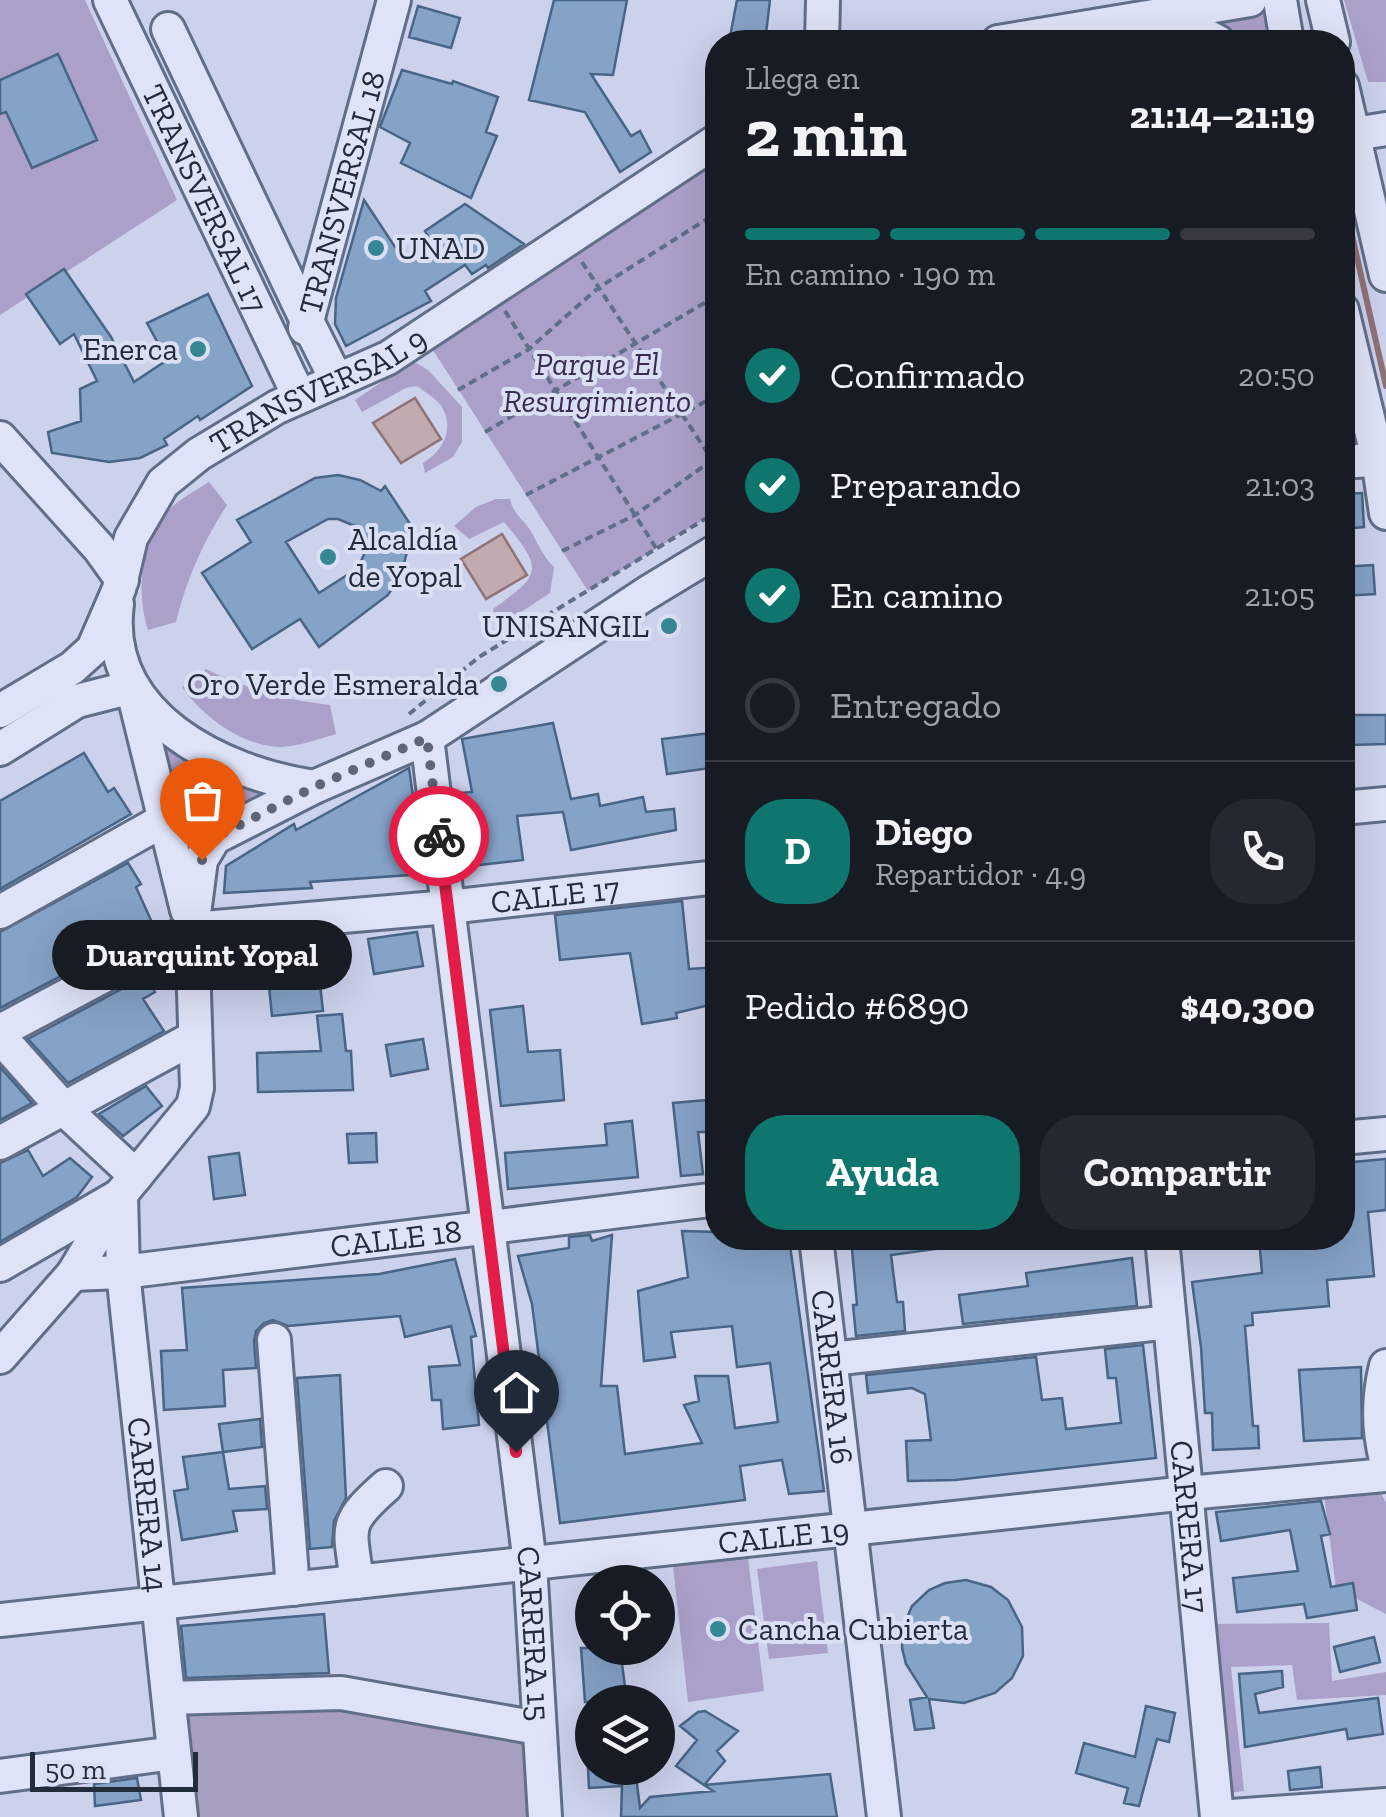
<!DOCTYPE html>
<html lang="es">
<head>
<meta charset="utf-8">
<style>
  :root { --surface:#171b24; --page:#242831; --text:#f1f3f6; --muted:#9ea1a6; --line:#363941; --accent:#0f766e }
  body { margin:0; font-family:"Zilla Slab",serif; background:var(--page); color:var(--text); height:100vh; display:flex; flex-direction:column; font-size:38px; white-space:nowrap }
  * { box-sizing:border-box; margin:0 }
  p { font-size:32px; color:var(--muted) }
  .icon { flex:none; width:55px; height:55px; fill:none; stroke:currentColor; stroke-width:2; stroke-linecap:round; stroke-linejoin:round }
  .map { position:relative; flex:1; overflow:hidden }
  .side { position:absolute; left:705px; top:30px; width:650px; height:1220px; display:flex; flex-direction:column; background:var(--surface); border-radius:40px; box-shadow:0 10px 40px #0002 }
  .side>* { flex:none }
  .controls { position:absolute; left:575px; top:1565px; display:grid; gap:20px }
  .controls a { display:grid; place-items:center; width:100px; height:100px; border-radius:50%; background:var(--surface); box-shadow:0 10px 40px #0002; font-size:50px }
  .scale { position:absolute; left:30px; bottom:25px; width:168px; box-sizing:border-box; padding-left:10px; border:5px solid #232c3a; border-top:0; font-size:28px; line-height:35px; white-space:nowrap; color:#232c3a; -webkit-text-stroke:8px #dbdff4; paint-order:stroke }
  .pin { position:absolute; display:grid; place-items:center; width:85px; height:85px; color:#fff; margin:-102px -42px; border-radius:50% 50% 50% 0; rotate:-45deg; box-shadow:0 0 10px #0007 }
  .pin .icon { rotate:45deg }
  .courier { position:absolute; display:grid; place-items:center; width:100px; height:100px; margin:-50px; border:8px solid #e11d48; border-radius:50%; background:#fff; color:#222; box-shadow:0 2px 12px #0007 }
  .bubble { position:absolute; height:70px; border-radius:35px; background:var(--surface); box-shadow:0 10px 40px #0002; font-size:32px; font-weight:800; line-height:70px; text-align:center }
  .overview em { font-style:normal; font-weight:800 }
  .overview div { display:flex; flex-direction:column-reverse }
  .overview { display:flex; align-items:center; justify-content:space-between; height:170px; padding:0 40px }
  h1 { font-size:65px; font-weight:800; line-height:75px }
  .bar { display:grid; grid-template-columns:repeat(4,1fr); gap:15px 10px; align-content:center; height:120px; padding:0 40px }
  .bar i { height:12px; border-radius:8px; background:var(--line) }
  .bar .on { background:var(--accent) }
  .bar p { grid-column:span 4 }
  .line { display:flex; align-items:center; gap:25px; padding:0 40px; border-top:2px solid var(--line) }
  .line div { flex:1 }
  .round { display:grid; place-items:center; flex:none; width:105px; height:105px; border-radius:40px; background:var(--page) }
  ol { padding:0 40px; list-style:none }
  li { display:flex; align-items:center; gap:30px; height:110px }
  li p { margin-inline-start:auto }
  li .icon { padding:10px; border-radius:50%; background:var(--accent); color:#fff; stroke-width:4 }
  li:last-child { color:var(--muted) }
  li i { width:55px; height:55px; border:5px solid var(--line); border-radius:50% }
  .button { display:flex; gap:20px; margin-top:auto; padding:20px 40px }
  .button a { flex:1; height:115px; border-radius:40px; background:var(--accent); color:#fff; font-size:40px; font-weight:800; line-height:115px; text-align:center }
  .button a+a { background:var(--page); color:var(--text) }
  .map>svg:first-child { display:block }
  .green { fill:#aba0ca }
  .cemetery { fill:#a79ec0 }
  .water { fill:#c1abaf; stroke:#8f7276; stroke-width:2.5 }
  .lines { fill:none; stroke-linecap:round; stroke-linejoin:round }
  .stream { stroke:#8f7276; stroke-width:6 }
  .building { fill:#85a2c7; stroke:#486586; stroke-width:2.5; fill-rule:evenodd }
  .minor-casing { stroke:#616e88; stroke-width:38 }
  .path { stroke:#616e88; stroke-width:4; stroke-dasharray:8 5; stroke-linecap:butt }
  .minor { stroke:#dfe3f7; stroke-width:32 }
  .done { stroke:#5e6678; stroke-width:10; stroke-dasharray:0 18 }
  .route { stroke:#e11d48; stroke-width:12 }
  .poi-dot { fill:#358793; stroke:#dbdff4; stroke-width:4 }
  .labels { text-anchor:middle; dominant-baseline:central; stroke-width:8; stroke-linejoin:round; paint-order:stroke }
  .street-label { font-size:32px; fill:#232c3a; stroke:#dbdff4 }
  .poi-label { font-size:32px; fill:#232c3a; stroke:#dbdff4; text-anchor:start }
  .park-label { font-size:32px; font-style:italic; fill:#3b2b55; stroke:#dbdff4 }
</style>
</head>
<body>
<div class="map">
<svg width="1386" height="1817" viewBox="0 0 1386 1817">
  <rect width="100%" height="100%" fill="#ccd1ec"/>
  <!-- green -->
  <path class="green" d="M0,0h85l92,200 -177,115z
    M1344,0h42v82h-18z
    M1262,10l9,32h-33l-32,-23z
    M1158,31l38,11h-90z
    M717,153v358l-129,80 -159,-247z
    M413,361l15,9 34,37v35l-9,15 -28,16 -2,-10c19,-11 32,-34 19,-56 -5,-8 -17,-15 -25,-21l-11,2 -44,24 -7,-12z
    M209,482l18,23c-24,37 -40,73 -51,117l-28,8c-11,-34 -9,-87 16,-115 12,-14 29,-23 45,-33z
    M496,499h14c3,16 15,21 22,34 7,13 11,23 22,34l-4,26 -38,25 -16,4 -3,-13c49,-35 51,-39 11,-87l-35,17 -15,-13 22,-19z
    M206,669c41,20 79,31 124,36l6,29c-17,5 -36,12 -54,13 -39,0 -79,-30 -100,-60z
    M164,741l100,50 -79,48z
    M1377,1488l9,14v112l-50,-26 -12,-94z
    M709,1557l39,1 16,133 -76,11 -15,-136z
    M817,1561l11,92 -59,6 -12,-90z
    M1329,1623l3,58 54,-9v23l-89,5 -5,-35 -61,2 13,124 -23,3 -12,-170z"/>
  <!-- cemetery -->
  <path class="cemetery" d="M320,1702l209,31 6,84h-339l-12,-108z"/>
  <!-- water -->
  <path class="water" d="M415,398l26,41 -40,24 -28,-40z
    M502,534l25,41 -41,24 -25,-40z"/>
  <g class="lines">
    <!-- stream -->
    <path class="stream" d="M1342,191l44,195"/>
  </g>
  <!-- building -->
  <path class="building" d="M554,0h73l-14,75 -22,-1 40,62 9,-5 11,21 -31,20 -35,-60 -56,-12z
    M737,0h33l-5,42h-36z
    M418,6l42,12 -9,30 -42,-11z
    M58,54l39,86 -65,28 -26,-56 -6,2v-34z
    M402,70l50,14 1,-3 45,16 -12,35 11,4 -26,62 -70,-35 9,-20 -30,-16z
    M364,200l39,59 27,-19 -5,-9 40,-27 59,40 -36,24 -2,-3 -14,9 -7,-9 -40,26 6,10 -85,45 -11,-22 1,-26z
    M64,269l47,68 23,45 33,-22 -20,-37 61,-29 44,92 -52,34 -2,-4 -34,23 3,6 -27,13 -31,4 -57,-9 -4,-21 33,-11 -1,-32 17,-8 -23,-47 -14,10 -34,-50z
    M338,475l22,5 21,11 4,-5 27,41 -7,2 2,23 -6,23 -13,20 -69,52 -19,-28 -48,30 -50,-76 49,-31 -14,-22 78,-42zM328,519h10l17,7 6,8 4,18 -7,16 -39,25 -33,-51z
    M1362,493l2,34 -22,2v-35z
    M1373,565l2,29 -33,2v-29z
    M1350,715h36v29l-35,1z
    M553,723l18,76 27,-5 2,12 43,-9 3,15 28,-3 2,21 -105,20 -8,-38 -46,4 6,44 -53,6 -9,-73 11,-1 -10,-53z
    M718,732v35l-51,7 -5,-35z
    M84,753l24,39 6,-4 17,26 -131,75v-88z
    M409,768l15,106 -114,8 2,6 -88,5 2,-27 68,-42 2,6z
    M128,863l13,21 -5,3 18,40 -154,81v-76z
    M682,901l7,68 29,-2v36l-42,10 1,5 -35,6 -12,-71 -70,7 -5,-45z
    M417,932l6,34 -49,8 -6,-35z
    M315,940l8,71 -51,5 -3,-29 25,-3 -5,-42z
    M146,976l9,16 -12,7 21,32 -96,52 -40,-44z
    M523,1006l5,46 32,-2 4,50 -63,6 -11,-96z
    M342,1014l4,37h5l2,39 -95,2 -1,-39 64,-2 -4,-35z
    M423,1039l5,30 -37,7 -5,-31z
    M0,1067l32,36 -32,17z
    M146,1086l16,20 -39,30 -24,-22z
    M718,1099v33h-20l5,42 -22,2 -8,-73z
    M632,1121l6,56 -130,12 -3,-36 102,-8 -2,-21z
    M376,1133l1,29 -28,1 -2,-29z
    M28,1150l15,26 27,-18 22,19 -15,20 -77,45v-79z
    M239,1153l6,42 -31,4 -5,-42z
    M1386,1159v51l-18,2 6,64 -47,4 2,26 -77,7 1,12 -8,1 8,100h5l1,22 -46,2 -1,-37h-7l-4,-66 -9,-65 70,-9 -3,-35h83v-75z
    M682,1231l36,1v6h71l35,253 -35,3 -7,-34 -42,6 5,34 -185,23 -28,-219 -14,-48 51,-8v-11l21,-2 2,6 20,-6 -11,151h16l8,68 77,-11 -18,-38 15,-4 -4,-25h33l7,52 43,-6 -8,-59 -33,4 -5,-41 -61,6 4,25 -31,4 -6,-70 50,-14z
    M851,1238h85v11l-45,6 6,47h6l2,29 -49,5 -3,-31h4z
    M1132,1258l5,48 -174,18 -4,-29 69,-9 -2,-13z
    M455,1259l21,77 -5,1 8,88 -36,4 -2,-29h-9l-3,-33 31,-2 -9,-39 -46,11 -5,-21 -112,10 -15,-6 -9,3 -8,8 -2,10 2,27 -33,2 2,36 -61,4 -3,-59 26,-1 -5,-62 197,-14z
    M1143,1345l13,113 -201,22 -47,1 -2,-40 25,-1 -6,-46 -13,-6 -44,5 -2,-18 170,-18 6,43 20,-2 4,31 55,-6 -5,-45h-8l-3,-29z
    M1361,1367l1,71 -58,3 -5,-71z
    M340,1375l6,123 -12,23 -2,26 -22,2 -13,-171z
    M260,1419l2,28 -39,5 -4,-28z
    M223,1452l6,37 36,-3 2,23 -34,2 4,20 -55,9 -8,-49 14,-2 -5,-32z
    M1321,1501l9,33 -9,2 10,51 22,-4 4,27 -50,8 -3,-14 -67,8 -4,-34 65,-7 -8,-41 -69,11 -5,-29z
    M966,1580l25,7 17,13 14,27 1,29 -11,22 -17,15 -31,10 -35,-4 5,29 -19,2 -5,-30 17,-3 -21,-33 -4,-16 1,-21 9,-21 17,-16 16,-7z
    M324,1614l5,59 -143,5 -5,-52z
    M1374,1637l6,25 -40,10 -6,-25z
    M581,1648h39l7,54h-42z
    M1282,1671l1,16 -28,7 4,19 119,-15 5,36 -35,5 -2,-10 -101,18 -6,-73z
    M1146,1706l29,7 -6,29 -12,-3 -18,67 -15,-3 4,-15 -52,-15 8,-30 51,14z
    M705,1711l33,20 -21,20 8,10 -21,24 -28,-19 21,-26 -17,-14 18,-14z
    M1320,1767l2,20 -32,3 -2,-19z
    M588,1768h47l5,40 10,-11 63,-6 -9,-6 126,-11 7,43h-216l1,-31 -33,2z
    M137,1778l4,22 -46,6 -1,-22z"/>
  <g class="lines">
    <!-- minor casing -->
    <g class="minor-casing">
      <g id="minor">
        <path id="s1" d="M110,0l189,396"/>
        <path d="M1280,0l7,42"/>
        <path d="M1323,0l10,42"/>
        <path d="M1159,18l21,4 38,20"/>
        <path d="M168,29l139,292 -2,7"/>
        <path d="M822,42l1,-42"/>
        <path d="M998,42l252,-42"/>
        <path d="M1342,86l44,189"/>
        <path d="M1342,136l44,-7"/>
        <path d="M1342,310l36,149 8,54"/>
        <path id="s2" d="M337,381l-30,-60 87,-321"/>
        <path d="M0,438l99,110 23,32"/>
        <path d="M1342,462l44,-3"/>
        <path d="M117,604c-15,112 104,169 197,183"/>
        <path d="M133,691l54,219"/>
        <path id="s3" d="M0,711l72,-43 21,-19 26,-60 12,-51 32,-55 36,-29 78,-47 111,-49 330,-218"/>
        <path id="s4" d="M427,738l103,826 15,253"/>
        <path d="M0,749l77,-48 55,-14"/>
        <path d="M1342,808l44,-4"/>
        <path d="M0,912l164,-92"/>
        <path id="s5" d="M0,1031l192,-102 256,-22 270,-30"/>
        <path d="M0,1037l64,72 72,67"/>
        <path d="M1342,1138l44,-4"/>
        <path d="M0,1143l195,-106"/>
        <path id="s6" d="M121,1194l2,78 58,545"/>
        <path id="s7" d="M816,1238l68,579"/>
        <path id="s8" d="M1162,1238l55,579"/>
        <path d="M0,1265l117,-68"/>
        <path id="s9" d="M73,1274l50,-2 595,-73"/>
        <path d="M274,1340l19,249"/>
        <path d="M0,1357l73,-83 48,-80 72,-88 4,-18 -5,-159 9,-69 13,-22 100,-51 113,-49 220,-145 71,-43"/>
        <path d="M831,1359l339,-37"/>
        <path d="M1386,1366c-8,32 -8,62 0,94"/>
        <path d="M357,1582c-7,-56 -15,-57 29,-96"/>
        <path id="s10" d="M0,1620l1187,-127 199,-18"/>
        <path d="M169,1698l172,-5 197,35"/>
        <path d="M0,1776l174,-23"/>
        <path d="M1218,1817l168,-12"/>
      </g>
    </g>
    <!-- path -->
    <path class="path" d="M582,262l136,207
      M505,311l151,237
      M458,390l71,-41 69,-61 120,-76
      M485,432l233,-137
      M526,495l192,-100
      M562,551l73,-36 83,-59
      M409,714l70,-57 239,-146
      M658,1627l12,-1"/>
    <!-- minor -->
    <use href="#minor" class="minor"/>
  </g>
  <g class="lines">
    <!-- done -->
    <path class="done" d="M202,860l12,-22 100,-51 113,-49 12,98"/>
    <!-- route -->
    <path class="route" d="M439,836l77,616"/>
  </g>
  <!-- markers -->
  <g class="poi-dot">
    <circle cx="376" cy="248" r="10"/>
    <circle cx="198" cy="349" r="10"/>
    <circle cx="328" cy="557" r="10"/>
    <circle cx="669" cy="626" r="10"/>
    <circle cx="499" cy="684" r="10"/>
    <circle cx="718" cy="1629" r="10"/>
  </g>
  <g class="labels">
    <!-- street labels -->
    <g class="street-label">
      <text stroke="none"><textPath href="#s2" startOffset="200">TRANSVERSAL 18</textPath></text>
      <text stroke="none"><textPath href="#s1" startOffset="220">TRANSVERSAL 17</textPath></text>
      <text stroke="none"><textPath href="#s3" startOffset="475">TRANSVERSAL 9</textPath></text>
      <text stroke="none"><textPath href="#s5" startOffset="582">CALLE 17</textPath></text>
      <text stroke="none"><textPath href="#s9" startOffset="325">CALLE 18</textPath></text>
      <text stroke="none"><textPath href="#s7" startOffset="140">CARRERA 16</textPath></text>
      <text stroke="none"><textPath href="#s6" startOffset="312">CARRERA 14</textPath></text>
      <text stroke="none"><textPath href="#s8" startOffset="290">CARRERA 17</textPath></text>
      <text stroke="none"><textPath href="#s10" startOffset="788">CALLE 19</textPath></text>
      <text stroke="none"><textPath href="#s4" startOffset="902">CARRERA 15</textPath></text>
    </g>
    <!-- poi labels -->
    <g class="poi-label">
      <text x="396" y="248">UNAD</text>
      <text x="178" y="349" text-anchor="end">Enerca</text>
      <text x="348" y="539">Alcaldía<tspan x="348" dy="37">de Yopal</tspan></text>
      <text x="649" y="626" text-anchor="end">UNISANGIL</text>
      <text x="479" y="684" text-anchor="end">Oro Verde Esmeralda</text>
      <text x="738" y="1629">Cancha Cubierta</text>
    </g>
    <!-- park labels -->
    <g class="park-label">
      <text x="597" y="364">Parque El<tspan x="597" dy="37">Resurgimiento</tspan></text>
    </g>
  </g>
</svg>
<div class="controls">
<a><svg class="icon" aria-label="locate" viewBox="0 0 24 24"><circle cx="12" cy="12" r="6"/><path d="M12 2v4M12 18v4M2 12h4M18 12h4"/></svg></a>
<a><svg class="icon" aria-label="layers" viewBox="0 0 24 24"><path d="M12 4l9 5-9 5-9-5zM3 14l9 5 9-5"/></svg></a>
</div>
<div class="scale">50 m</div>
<div class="pin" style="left:202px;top:860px;background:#ea580c"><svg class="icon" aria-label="bag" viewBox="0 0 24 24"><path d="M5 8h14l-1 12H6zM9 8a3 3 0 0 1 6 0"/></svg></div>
<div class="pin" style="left:516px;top:1452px;background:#1f2937"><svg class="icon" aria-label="home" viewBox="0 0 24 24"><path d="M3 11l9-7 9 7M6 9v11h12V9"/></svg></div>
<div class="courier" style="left:439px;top:836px"><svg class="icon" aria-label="bike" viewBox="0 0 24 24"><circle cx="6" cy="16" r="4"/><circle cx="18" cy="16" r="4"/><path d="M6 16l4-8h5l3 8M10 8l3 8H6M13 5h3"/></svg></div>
<div class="bubble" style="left:52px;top:920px;width:300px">Duarquint Yopal</div>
<section class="side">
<div class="overview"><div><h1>2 min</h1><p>Llega en</p></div><em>21:14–21:19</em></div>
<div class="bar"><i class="on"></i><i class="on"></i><i class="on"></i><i></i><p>En camino · 190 m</p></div>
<ol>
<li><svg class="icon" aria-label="check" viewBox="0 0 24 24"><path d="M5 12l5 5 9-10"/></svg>Confirmado<p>20:50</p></li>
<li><svg class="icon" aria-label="check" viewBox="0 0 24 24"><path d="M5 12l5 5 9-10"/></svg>Preparando<p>21:03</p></li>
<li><svg class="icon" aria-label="check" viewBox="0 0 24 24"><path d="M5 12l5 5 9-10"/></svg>En camino<p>21:05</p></li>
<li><i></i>Entregado</li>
</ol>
<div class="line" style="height:180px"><b class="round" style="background:var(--accent);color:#fff">D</b><div><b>Diego</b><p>Repartidor · 4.9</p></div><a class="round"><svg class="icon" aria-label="phone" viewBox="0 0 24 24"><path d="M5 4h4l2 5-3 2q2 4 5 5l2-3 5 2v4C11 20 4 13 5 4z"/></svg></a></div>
<div class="line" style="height:130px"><div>Pedido #6890</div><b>$40,300</b></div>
<div class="button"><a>Ayuda</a><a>Compartir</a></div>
</section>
</div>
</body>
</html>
